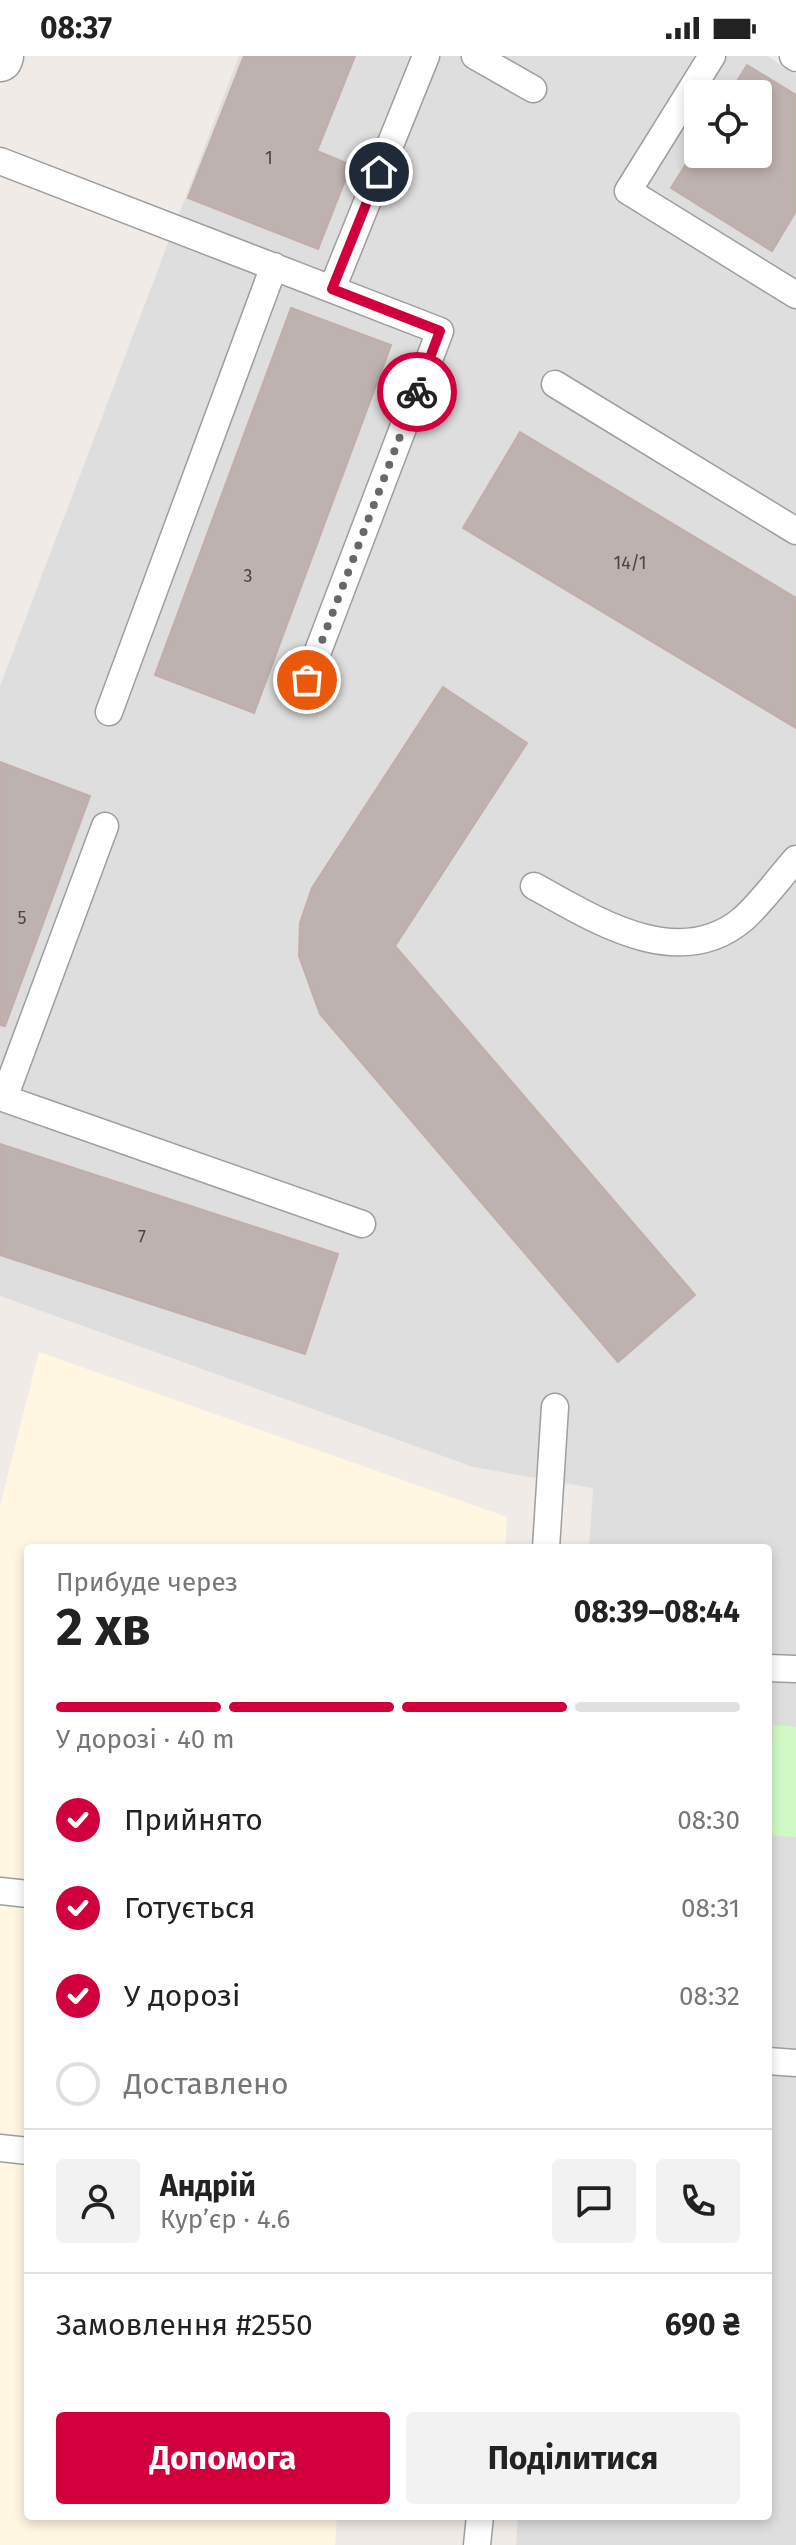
<!DOCTYPE html>
<html lang="uk">
<head>
<meta charset="utf-8">
<style>
  :root { --surface:#fff; --page:#f2f2f2; --text:#222; --muted:#767676; --line:#e0e0e0; --accent:#d1003d }
  body { margin:0; font-family:"Fira Sans",sans-serif; background:var(--page); color:var(--text); height:100vh; display:flex; flex-direction:column; font-size:30px; white-space:nowrap }
  * { box-sizing:border-box; margin:0 }
  p { font-size:26px; color:var(--muted) }
  .icon { flex:none; width:44px; height:44px; fill:none; stroke:currentColor; stroke-width:2; stroke-linecap:round; stroke-linejoin:round }
  .map { position:relative; flex:1; overflow:hidden }
  .sheet { position:absolute; left:24px; top:1488px; width:748px; height:976px; display:flex; flex-direction:column; background:var(--surface); border-radius:8px; box-shadow:0 4px 12px #0003 }
  .sheet>* { flex:none }
  .buttons { position:absolute; left:684px; top:24px; display:grid; gap:16px }
  .buttons a { display:grid; place-items:center; width:88px; height:88px; border-radius:8px; background:var(--surface); box-shadow:0 4px 12px #0003; font-size:40px }
  .pin { position:absolute; display:grid; place-items:center; width:68px; height:68px; color:#fff; margin:-34px; border:4px solid #fff; border-radius:50%; box-shadow:0 2px 8px #0007 }
  .courier { position:absolute; display:grid; place-items:center; width:80px; height:80px; margin:-40px; border:6px solid #d1003d; border-radius:50%; background:#fff; color:#222; box-shadow:0 2px 10px #0007 }
  .head em { font-style:normal; font-weight:700 }
  .head div { display:flex; flex-direction:column-reverse }
  .head { display:flex; align-items:center; justify-content:space-between; height:136px; padding:0 32px }
  h1 { font-size:52px; font-weight:700; line-height:60px }
  .bar { display:grid; grid-template-columns:repeat(4,1fr); gap:12px 8px; align-content:center; height:96px; padding:0 32px }
  .bar i { height:10px; border-radius:6px; background:var(--line) }
  .bar .active { background:var(--accent) }
  .bar p { grid-column:span 4 }
  .line { display:flex; align-items:center; gap:20px; padding:0 32px; border-top:2px solid var(--line) }
  .line div { flex:1 }
  .round { display:grid; place-items:center; flex:none; width:84px; height:84px; border-radius:8px; background:var(--page) }
  ol { padding:0 32px; list-style:none }
  li { display:flex; align-items:center; gap:24px; height:88px }
  li p { margin-inline-start:auto }
  li .icon { padding:8px; border-radius:50%; background:var(--accent); color:#fff; stroke-width:4 }
  li:last-child { color:var(--muted) }
  li i { width:44px; height:44px; border:4px solid var(--line); border-radius:50% }
  .cta { display:flex; gap:16px; margin-top:auto; padding:16px 32px }
  .cta a { flex:1; height:92px; border-radius:8px; background:var(--accent); color:#fff; font-size:32px; font-weight:700; line-height:92px; text-align:center }
  .cta a+a { background:var(--page); color:var(--text) }
  .status { display:flex; justify-content:space-between; align-items:center; height:56px; padding:0 40px; background:var(--surface); direction:ltr }
  .status svg { height:22px; fill:currentColor }
  .map>svg:first-child { display:block }
  .residential { fill:#dfdede; fill-rule:evenodd }
  .education { fill:#fff7e2 }
  .park { fill:#d0fac5 }
  .parking { fill:#ddd }
  .building { fill:#beb2b0; stroke:#c3ada9; stroke-width:2 }
  .lines { fill:none; stroke-linecap:round; stroke-linejoin:round }
  .service-casing { stroke:#9e9e9e; stroke-width:29 }
  .tertiary-casing { stroke:#9e9e9e; stroke-width:47 }
  .service { stroke:#fff; stroke-width:26 }
  .tertiary { stroke:#fff; stroke-width:44 }
  .done { stroke:#6a6866; stroke-width:8; stroke-dasharray:0 14.4 }
  .route { stroke:#d1003d; stroke-width:10 }
  .labels { text-anchor:middle; dominant-baseline:central; stroke-width:6; stroke-linejoin:round; paint-order:stroke }
  .number-label { font-size:18px; fill:#484545 }
</style>
</head>
<body>
<div class="status"><b>08:37</b><svg viewBox="0 0 49 12"><path d="M0 12V9h3v3zM5 12V6h3v6zM10 12V3h3v9zM15 12V0h3v12zM26 1h20v11H26zM47 4h2v5h-2z"/></svg></div>
<div class="map">
<svg width="796" height="2489" viewBox="0 0 796 2489">
  <rect width="100%" height="100%" fill="#f1ebe7"/>
  <!-- residential -->
  <path class="residential" d="M239,0h528l29,18v2471h-280l2,-29h250v-968h-179l4,-60 -120,-21 -473,-171v-610zM698,38h60v60h-60z"/>
  <!-- education -->
  <path class="education" d="M39,1296l468,165 -2,31h-477v968h309l-2,29h-335v-1039z"/>
  <!-- park -->
  <path class="park" d="M773,1669l23,2v110l-28,-2z"/>
  <!-- parking -->
  <path class="parking" d="M658,621l138,126v56l-54,60 -167,-151z"/>
  <!-- building -->
  <path class="building" d="M244,0h111l-38,95 34,14 -33,84 -130,-51z
    M747,9l49,30v116l-24,40 -101,-63 27,-43v9h60v-60h-29z
    M291,252l100,37 -137,368 -99,-38z
    M520,376l276,166v130l-333,-200z
    M443,631l84,56 -132,203 300,349 -77,67 -298,-348 -21,-58 1,-33 12,-35z
    M0,706l90,34 -85,230 -5,-1z
    M0,1088l338,110 -33,100 -305,-99z"/>
  <g class="lines">
    <!-- service casing -->
    <g class="service-casing">
      <path id="service" d="M475,0l58,33
        M712,0l-84,135 168,104
        M793,0l3,2
        M0,105l440,170 -133,349
        M332,233l94,-233
        M555,328l241,147
        M109,656l165,-446
        M534,830c60,33 144,88 209,33 19,-17 36,-41 53,-60
        M0,1041l362,127
        M4,1042l101,-272
        M546,1492l9,-141
        M768,1612l28,1
        M0,1835l28,3
        M768,2005l28,2
        M0,2092l28,3
        M477,2489l3,-29"/>
    </g>
    <!-- tertiary casing -->
    <g class="tertiary-casing">
      <path id="tertiary" d="M0,3l1,-3"/>
    </g>
    <!-- service -->
    <use href="#service" class="service"/>
    <!-- tertiary -->
    <use href="#tertiary" class="tertiary"/>
  </g>
  <g class="lines">
    <!-- done -->
    <path class="done" d="M307,624l110,-288"/>
    <!-- route -->
    <path class="route" d="M379,116l-47,117 108,42 -23,61"/>
  </g>
  <g class="labels">
    <!-- number labels -->
    <g class="number-label">
      <text x="269" y="102">1</text>
      <text x="630" y="507">14/1</text>
      <text x="248" y="520">3</text>
      <text x="22" y="862">5</text>
      <text x="142" y="1181">7</text>
    </g>
  </g>
</svg>
<div class="buttons">
<a><svg class="icon" aria-label="locate" viewBox="0 0 24 24"><circle cx="12" cy="12" r="6"/><path d="M12 2v4M12 18v4M2 12h4M18 12h4"/></svg></a>
</div>
<div class="pin" style="left:307px;top:624px;background:#ea580c"><svg class="icon" aria-label="bag" viewBox="0 0 24 24"><path d="M5 8h14l-1 12H6zM9 8a3 3 0 0 1 6 0"/></svg></div>
<div class="pin" style="left:379px;top:116px;background:#1f2937"><svg class="icon" aria-label="home" viewBox="0 0 24 24"><path d="M3 11l9-7 9 7M6 9v11h12V9"/></svg></div>
<div class="courier" style="left:417px;top:336px"><svg class="icon" aria-label="bike" viewBox="0 0 24 24"><circle cx="6" cy="16" r="4"/><circle cx="18" cy="16" r="4"/><path d="M6 16l4-8h5l3 8M10 8l3 8H6M13 5h3"/></svg></div>
<section class="sheet">
<div class="head"><div><h1>2 хв</h1><p>Прибуде через</p></div><em>08:39–08:44</em></div>
<div class="bar"><i class="active"></i><i class="active"></i><i class="active"></i><i></i><p>У дорозі · 40 m</p></div>
<ol>
<li><svg class="icon" aria-label="check" viewBox="0 0 24 24"><path d="M5 12l5 5 9-10"/></svg>Прийнято<p>08:30</p></li>
<li><svg class="icon" aria-label="check" viewBox="0 0 24 24"><path d="M5 12l5 5 9-10"/></svg>Готується<p>08:31</p></li>
<li><svg class="icon" aria-label="check" viewBox="0 0 24 24"><path d="M5 12l5 5 9-10"/></svg>У дорозі<p>08:32</p></li>
<li><i></i>Доставлено</li>
</ol>
<div class="line" style="height:144px"><a class="round"><svg class="icon" aria-label="person" viewBox="0 0 24 24"><circle cx="12" cy="8" r="4"/><path d="M4 21q1-7 8-7t8 7"/></svg></a><div><b>Андрій</b><p>Кур’єр · 4.6</p></div><a class="round"><svg class="icon" aria-label="chat" viewBox="0 0 24 24"><path d="M4 5h16v11H9l-5 4z"/></svg></a><a class="round"><svg class="icon" aria-label="phone" viewBox="0 0 24 24"><path d="M5 4h4l2 5-3 2q2 4 5 5l2-3 5 2v4C11 20 4 13 5 4z"/></svg></a></div>
<div class="line" style="height:104px"><div>Замовлення #2550</div><b>690 ₴</b></div>
<div class="cta"><a>Допомога</a><a>Поділитися</a></div>
</section>
</div>
</body>
</html>
